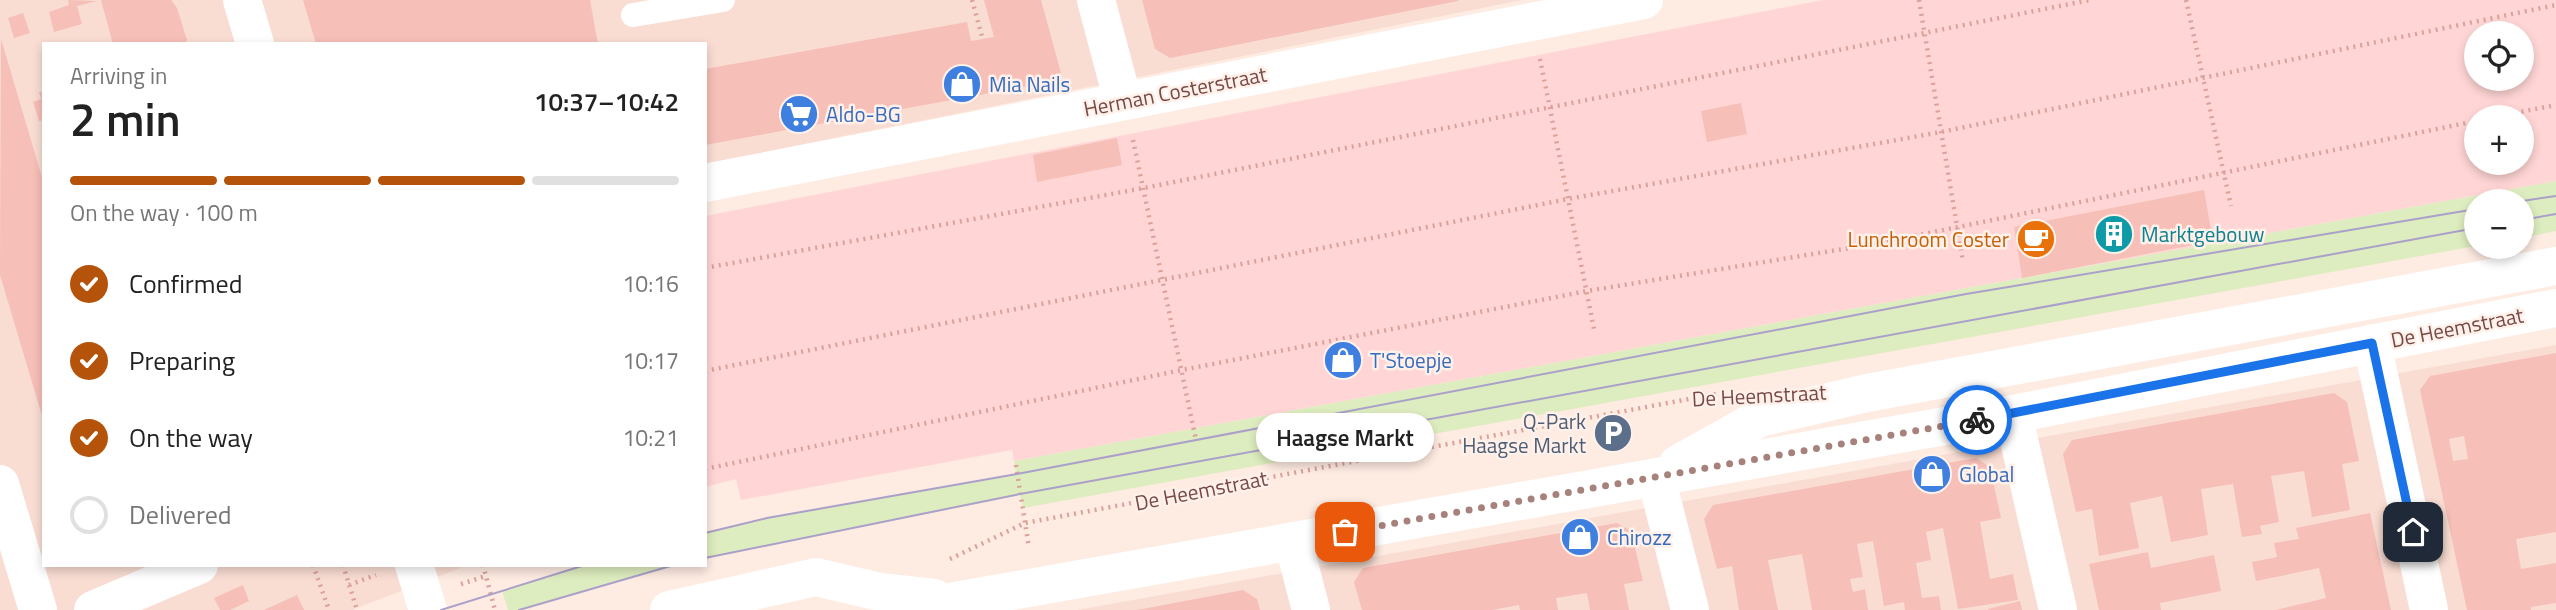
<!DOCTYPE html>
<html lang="en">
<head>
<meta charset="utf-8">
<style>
  :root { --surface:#fff; --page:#f6f6f6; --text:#222; --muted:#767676; --line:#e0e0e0; --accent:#b45309 }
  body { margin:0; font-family:"Titillium Web",sans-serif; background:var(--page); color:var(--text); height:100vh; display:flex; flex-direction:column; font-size:26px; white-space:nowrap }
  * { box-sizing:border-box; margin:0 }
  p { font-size:23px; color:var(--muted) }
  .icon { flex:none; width:38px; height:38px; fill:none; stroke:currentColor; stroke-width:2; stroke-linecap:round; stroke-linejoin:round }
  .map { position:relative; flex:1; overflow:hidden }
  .side { position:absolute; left:42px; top:42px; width:665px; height:525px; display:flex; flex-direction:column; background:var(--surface); border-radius:0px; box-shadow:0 4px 10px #0003 }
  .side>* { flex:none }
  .tools { position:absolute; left:2464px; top:21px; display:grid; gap:14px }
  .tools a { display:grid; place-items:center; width:70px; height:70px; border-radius:50%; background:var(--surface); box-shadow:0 4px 10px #0003; font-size:35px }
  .pin { position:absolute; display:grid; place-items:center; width:60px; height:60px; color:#fff; margin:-30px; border-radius:14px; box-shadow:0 4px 10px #0006 }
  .courier { position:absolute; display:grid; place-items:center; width:70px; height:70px; margin:-35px; border:5px solid #1a73e8; border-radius:50%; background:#fff; color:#222; box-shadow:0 2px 9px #0007 }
  .bubble { position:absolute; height:49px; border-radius:24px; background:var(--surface); box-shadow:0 4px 10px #0003; font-size:23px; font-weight:600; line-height:49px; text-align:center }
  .headline em { font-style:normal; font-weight:600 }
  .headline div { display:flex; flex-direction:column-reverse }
  .headline { display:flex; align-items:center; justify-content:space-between; height:119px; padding:0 28px }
  h1 { font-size:46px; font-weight:600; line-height:52px }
  .bar { display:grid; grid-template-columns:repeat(4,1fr); gap:10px 7px; align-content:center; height:84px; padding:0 28px }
  .bar i { height:9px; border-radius:5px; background:var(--line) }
  .bar .on { background:var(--accent) }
  .bar p { grid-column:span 4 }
  ol { padding:0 28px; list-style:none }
  li { display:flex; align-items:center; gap:21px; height:77px }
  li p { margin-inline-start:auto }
  li .icon { padding:7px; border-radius:50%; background:var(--accent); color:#fff; stroke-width:4 }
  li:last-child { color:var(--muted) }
  li i { width:38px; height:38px; border:4px solid var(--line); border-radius:50% }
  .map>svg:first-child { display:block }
  .residential { fill:#f9ddd3 }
  .commercial { fill:#ffd6d5; fill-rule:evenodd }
  .green { fill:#deedbf }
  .building { fill:#f6bfb7; fill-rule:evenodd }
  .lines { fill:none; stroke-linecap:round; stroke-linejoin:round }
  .path { stroke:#dba19a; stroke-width:4.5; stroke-dasharray:2 5; stroke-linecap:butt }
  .lane { stroke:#fff; stroke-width:24 }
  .street { stroke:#fff; stroke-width:38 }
  .secondary { stroke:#fff; stroke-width:38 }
  .tram { stroke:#aaa0c9; stroke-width:2 }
  .done { stroke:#a7827d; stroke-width:7; stroke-dasharray:0 12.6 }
  .route { stroke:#1a73e8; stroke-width:9 }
  .labels { text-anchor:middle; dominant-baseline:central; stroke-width:5; stroke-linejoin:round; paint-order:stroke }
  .shop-label { font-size:21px; fill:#366cbe; stroke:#fff1ea; text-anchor:start }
  .street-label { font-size:21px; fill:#784a46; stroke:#fff1ea }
  .culture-label { font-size:21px; fill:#0d838f; stroke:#fff1ea; text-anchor:start }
  .food-label { font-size:21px; fill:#c56008; stroke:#fff1ea; text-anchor:end }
  .service-label { font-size:21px; fill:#4e5e75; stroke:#fff1ea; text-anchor:end }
</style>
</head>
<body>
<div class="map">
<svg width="2556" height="610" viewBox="0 0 2556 610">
  <rect width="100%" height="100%" fill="#feebe2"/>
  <!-- residential -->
  <path class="residential" d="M0,0h1522l-817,164v-120h-661v521h424l-116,45h-352z
    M2556,345v265h-1479l586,-105z"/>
  <!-- commercial -->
  <path class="commercial" d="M1823,0h733v181l-1542,280 -2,-11 -271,50 -5,-21 -31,8v-271zM2476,33h46v46h-46zM2476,117h46v46h-46z"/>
  <!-- green -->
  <path class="green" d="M2556,181v50l-34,7v-37h-46v45l-1453,262 -3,-13 -315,63v-25l62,-15 249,-43 -2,-14z
    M585,565h87l-154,45h-10l-6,-19z"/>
  <!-- building -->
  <path class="building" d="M68,0l29,1 -20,5 5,18 -28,8 -5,-20 20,-7z
    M101,0h70l6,8 10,32 -2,4h-72z
    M303,0h287l8,44h-282z
    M984,0h57l20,73 -5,8 -351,64v-76l262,-47 4,19 23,-4z
    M1142,0h316v1l-288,57 -15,-9z
    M23,13l7,20 -16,5 -6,-20z
    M1,39l43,145 -1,235 -43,-144z
    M44,91v29l-5,1 -6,-19 8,-3 -2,-7z
    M1741,103l6,31 -40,8 -6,-31z
    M1117,138l5,27 -85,17 -4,-27z
    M2204,190l9,51 -191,37 -8,-51z
    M2556,353v179l-40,7 5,30 35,-6v40l-25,4v3h-64l-47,-220 10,-14zM2464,436l4,23 -15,2 -4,-22z
    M2334,393l13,9 12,59 -17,3 8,46 -38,7 -8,-46 -33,5 8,46 -19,4 2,8 -20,3 -9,-53 -32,5 7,46 -37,7 -9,-46 -32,7 9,45 -40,8 -7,-47 -16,3 -13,-58 9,-14z
    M1976,458l14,9 11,51 -21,4 10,57 23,-5 5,26 -60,9 -15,-81 -17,4 5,28 -15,3 6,35 17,-2 2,14h-36l-1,-8 -20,4 -11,-65 -16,3 6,33 -13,2 3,13 12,-3 3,21h-56l-10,-56 -34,6 10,50h-39l-7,-44 -15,3 -13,-50 9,-14z
    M2370,513l21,97h-115l50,-12 -7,-30 -63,13 -4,-19 25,-5 -3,-14 25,-4 -3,-11z
    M1617,523l14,8 12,50 -19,3 5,26h-39l-3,-17 -31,5 2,12h-38l-1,-5 -27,5h-130l-8,-28 9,-14z
    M2148,552l3,16 63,-13 7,36 -61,12 1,7h-62l-10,-46z
    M243,585l6,16 -19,9h-10l-6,-12z
    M1243,590l14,9 3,11h-123z
    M297,595l7,15h-40z
    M2020,601l2,9h-34v-1z"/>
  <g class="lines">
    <!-- path -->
    <path class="path" d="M972,0l11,40
      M1919,0l44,262
      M2186,0l45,206
      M1540,59l54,270
      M2494,117l62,-12
      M1133,140l63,300
      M705,268l439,-80 946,-188
      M705,371l863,-172 373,-67 615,-127
      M1016,465l13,83
      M705,469l477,-99 405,-79 293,-48 596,-122
      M950,559l75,-36 691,-129
      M313,565l16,45
      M343,565l14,45
      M483,565l12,45
      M461,584l25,-8
      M349,585l27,-10"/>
    <!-- lane -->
    <path class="lane" d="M633,15l90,-15"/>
    <!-- street -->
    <path class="street" d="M1096,0l27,101
      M705,183l939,-183
      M2372,343l57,267
      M2013,414l45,196
      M1656,477l34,133
      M0,484l38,126
      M1293,541l18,69
      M93,610l106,-45"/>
    <!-- secondary -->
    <path class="secondary" d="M242,0l13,44
      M1678,464l82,-46 107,-25 689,-127
      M414,565l14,45
      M669,610l147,-33 64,15 54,6
      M904,610l1109,-196 543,-106"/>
    <!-- tram -->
    <path class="tram" d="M2522,201l34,-5
      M2522,220l34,-6
      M705,533l62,-15 250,-44 949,-180 510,-85
      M705,558l315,-64 1456,-266
      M441,610l144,-45
      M519,610l155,-45"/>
  </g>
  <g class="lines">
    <!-- done -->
    <path class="done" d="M1345,532l632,-112"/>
    <!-- route -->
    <path class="route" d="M1977,420l395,-77 41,189"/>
  </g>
  <!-- icons -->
  <defs>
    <g id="shop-disc" transform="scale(2.0125)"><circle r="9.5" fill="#3f7fe0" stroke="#fff1ea"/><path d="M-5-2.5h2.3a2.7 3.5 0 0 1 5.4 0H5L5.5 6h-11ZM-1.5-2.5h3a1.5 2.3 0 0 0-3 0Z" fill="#fff"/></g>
    <g id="supermarket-disc" transform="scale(2.0125)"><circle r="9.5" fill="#3f7fe0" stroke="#fff1ea"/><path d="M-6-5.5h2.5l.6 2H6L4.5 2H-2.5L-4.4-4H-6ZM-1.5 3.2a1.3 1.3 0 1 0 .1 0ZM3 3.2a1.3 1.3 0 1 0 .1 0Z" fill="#fff"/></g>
    <g id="building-disc" transform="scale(2.0125)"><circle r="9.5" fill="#0f9aa8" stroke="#fff1ea"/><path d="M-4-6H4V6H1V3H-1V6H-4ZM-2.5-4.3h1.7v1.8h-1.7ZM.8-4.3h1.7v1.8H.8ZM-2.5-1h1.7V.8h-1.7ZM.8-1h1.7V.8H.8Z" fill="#fff"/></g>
    <g id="cafe-disc" transform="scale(2.0125)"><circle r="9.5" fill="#e8710a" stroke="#fff1ea"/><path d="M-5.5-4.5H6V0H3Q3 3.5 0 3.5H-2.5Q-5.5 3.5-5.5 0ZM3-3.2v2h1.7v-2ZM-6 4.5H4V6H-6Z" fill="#fff"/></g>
    <g id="parking-disc" transform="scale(2.0125)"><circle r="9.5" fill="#5c6f8a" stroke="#fff1ea"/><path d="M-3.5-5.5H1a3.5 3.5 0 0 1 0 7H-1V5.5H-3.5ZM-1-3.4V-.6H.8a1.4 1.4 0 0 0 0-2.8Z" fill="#fff"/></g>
  </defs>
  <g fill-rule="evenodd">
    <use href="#shop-disc" x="962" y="84"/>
    <use href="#supermarket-disc" x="799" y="114"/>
    <use href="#building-disc" x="2114" y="234"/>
    <use href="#cafe-disc" x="2036" y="239"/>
    <use href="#shop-disc" x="1343" y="360"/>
    <use href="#parking-disc" x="1613" y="433"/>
    <use href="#shop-disc" x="1932" y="474"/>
    <use href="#shop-disc" x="1580" y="537"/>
  </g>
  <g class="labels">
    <!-- shop labels -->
    <g class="shop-label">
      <text x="989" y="84">Mia Nails</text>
      <text x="826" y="114">Aldo-BG</text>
      <text x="1370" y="360">T'Stoepje</text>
      <text x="1959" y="474">Global</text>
      <text x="1607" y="537">Chirozz</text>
    </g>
    <!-- street labels -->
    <g class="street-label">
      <text transform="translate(1175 91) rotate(-11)">Herman Costerstraat</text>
      <text transform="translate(2457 327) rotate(-11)">De Heemstraat</text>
      <text transform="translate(1759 395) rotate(-3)">De Heemstraat</text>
      <text transform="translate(1201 490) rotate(-11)">De Heemstraat</text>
    </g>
    <!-- culture labels -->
    <g class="culture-label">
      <text x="2141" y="234">Marktgebouw</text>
    </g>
    <!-- food labels -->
    <g class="food-label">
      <text x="2009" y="239">Lunchroom Coster</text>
    </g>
    <!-- service labels -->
    <g class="service-label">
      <text x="1586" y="421">Q-Park<tspan x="1586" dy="24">Haagse Markt</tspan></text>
    </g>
  </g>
</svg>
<div class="tools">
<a><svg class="icon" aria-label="locate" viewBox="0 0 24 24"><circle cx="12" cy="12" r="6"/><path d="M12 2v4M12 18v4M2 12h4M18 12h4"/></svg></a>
<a>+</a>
<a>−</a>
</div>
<div class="pin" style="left:1345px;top:532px;background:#ea580c"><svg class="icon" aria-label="bag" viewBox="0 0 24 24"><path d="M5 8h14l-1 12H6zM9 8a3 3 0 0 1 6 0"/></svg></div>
<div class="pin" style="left:2413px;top:532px;background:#1f2937"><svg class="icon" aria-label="home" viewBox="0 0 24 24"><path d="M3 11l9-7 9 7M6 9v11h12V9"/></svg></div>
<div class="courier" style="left:1977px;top:420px"><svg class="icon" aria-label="bike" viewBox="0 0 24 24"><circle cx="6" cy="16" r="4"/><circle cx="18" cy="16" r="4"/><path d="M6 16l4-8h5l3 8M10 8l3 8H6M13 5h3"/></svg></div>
<div class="bubble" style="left:1256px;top:413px;width:178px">Haagse Markt</div>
<section class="side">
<div class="headline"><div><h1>2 min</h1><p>Arriving in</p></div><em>10:37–10:42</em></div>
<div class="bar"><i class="on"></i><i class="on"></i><i class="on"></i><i></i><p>On the way · 100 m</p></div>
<ol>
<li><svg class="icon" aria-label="check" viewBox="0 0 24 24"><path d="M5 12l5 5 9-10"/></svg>Confirmed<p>10:16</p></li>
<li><svg class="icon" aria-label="check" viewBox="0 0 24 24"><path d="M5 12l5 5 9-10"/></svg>Preparing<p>10:17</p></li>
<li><svg class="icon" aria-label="check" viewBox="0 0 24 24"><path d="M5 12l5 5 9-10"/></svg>On the way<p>10:21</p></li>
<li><i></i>Delivered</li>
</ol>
</section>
</div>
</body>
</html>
